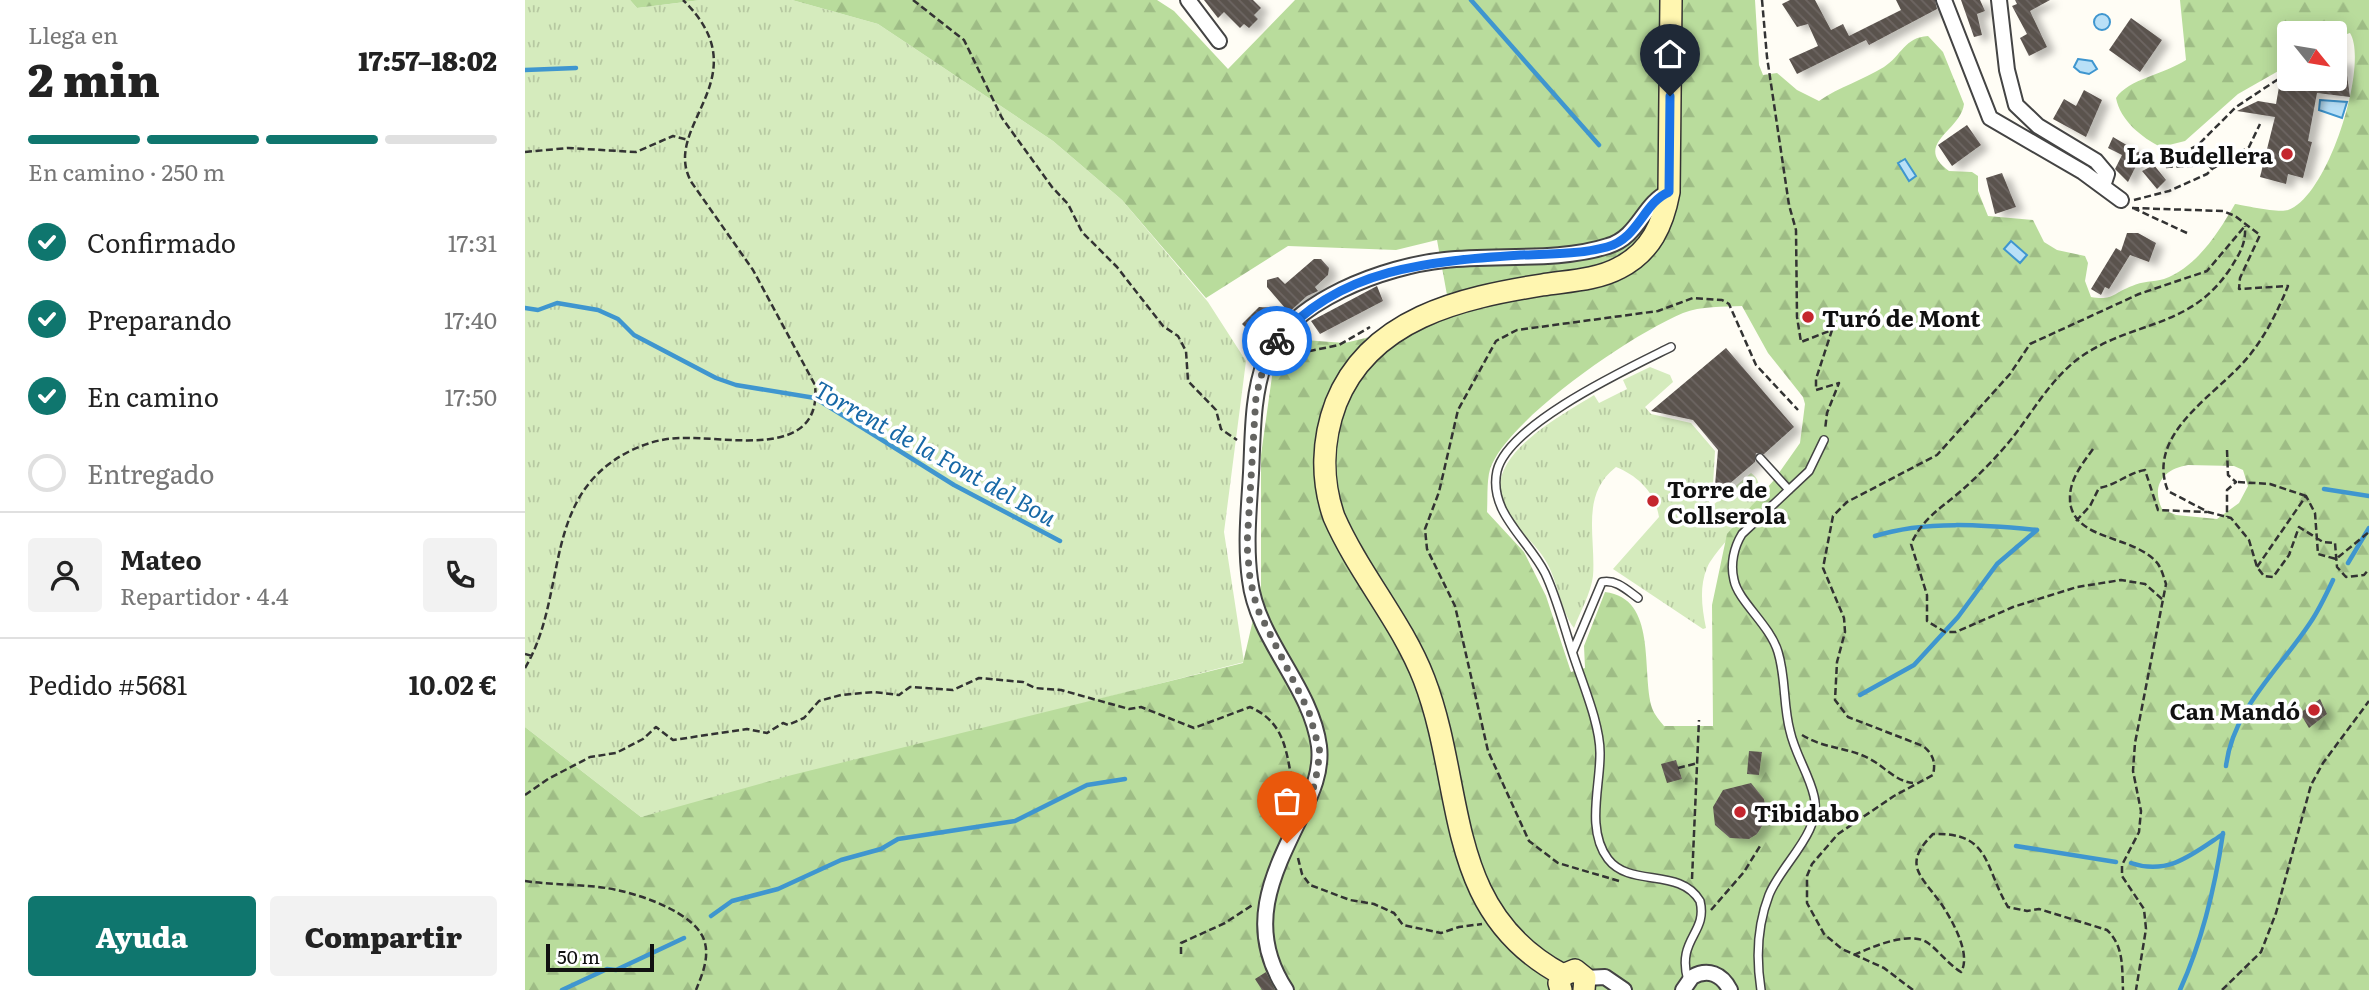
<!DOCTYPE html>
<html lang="es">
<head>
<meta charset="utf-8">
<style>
  :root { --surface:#fff; --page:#f2f2f2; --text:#222; --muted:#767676; --line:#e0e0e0; --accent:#0f766e }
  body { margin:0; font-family:Literata,serif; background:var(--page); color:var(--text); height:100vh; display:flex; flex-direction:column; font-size:26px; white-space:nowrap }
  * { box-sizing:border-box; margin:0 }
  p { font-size:23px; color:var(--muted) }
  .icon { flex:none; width:38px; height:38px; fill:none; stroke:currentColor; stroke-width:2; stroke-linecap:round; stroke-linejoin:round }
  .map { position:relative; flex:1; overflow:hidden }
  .drawer { display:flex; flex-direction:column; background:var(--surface); width:525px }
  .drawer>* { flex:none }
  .needle { width:46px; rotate:120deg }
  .tools { position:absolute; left:1752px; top:21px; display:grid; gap:14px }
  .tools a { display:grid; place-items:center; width:70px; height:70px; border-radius:7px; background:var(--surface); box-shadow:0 4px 18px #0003; font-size:35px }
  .scale { position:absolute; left:21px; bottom:18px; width:108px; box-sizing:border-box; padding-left:7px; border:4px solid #111; border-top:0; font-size:19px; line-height:24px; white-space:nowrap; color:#111; -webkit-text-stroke:5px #fff; paint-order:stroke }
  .pin { position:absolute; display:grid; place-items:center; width:60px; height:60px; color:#fff; margin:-72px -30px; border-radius:50% 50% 50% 0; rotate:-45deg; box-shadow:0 0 7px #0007 }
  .pin .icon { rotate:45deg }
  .courier { position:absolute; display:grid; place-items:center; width:70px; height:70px; margin:-35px; border:5px solid #1a73e8; border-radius:50%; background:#fff; color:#222; box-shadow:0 2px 9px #0007 }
  .headline em { font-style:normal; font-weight:800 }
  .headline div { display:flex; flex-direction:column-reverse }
  .headline { display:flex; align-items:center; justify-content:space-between; height:119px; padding:0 28px }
  h1 { font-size:46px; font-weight:800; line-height:52px }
  .bar { display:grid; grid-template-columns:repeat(4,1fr); gap:10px 7px; align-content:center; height:84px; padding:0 28px }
  .bar i { height:9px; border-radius:5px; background:var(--line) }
  .bar .current { background:var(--accent) }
  .bar p { grid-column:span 4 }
  .line { display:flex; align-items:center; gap:18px; padding:0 28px; border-top:2px solid var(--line) }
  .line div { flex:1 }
  .round { display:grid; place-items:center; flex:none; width:74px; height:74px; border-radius:7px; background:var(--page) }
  ol { padding:0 28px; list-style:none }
  li { display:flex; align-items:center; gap:21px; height:77px }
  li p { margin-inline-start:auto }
  li .icon { padding:7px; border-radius:50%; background:var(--accent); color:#fff; stroke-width:4 }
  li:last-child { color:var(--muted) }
  li i { width:38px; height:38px; border:4px solid var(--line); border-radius:50% }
  .primary-button { display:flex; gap:14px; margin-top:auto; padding:14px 28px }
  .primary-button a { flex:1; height:80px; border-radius:7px; background:var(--accent); color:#fff; font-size:28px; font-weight:800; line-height:80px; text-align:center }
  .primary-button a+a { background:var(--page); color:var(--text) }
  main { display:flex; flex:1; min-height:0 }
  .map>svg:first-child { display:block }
  .grass { fill:url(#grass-tufts) }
  .forest { fill:url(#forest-firs); fill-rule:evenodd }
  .water { fill:#b9e0f7; stroke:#3f96cf; stroke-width:2 }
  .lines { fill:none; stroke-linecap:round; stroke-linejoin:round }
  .stream { stroke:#3f96cf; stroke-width:4.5 }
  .building { fill:url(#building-back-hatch); filter:url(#shadow) }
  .lane-casing { stroke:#444; stroke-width:10 }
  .street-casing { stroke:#444; stroke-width:18 }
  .secondary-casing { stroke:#333; stroke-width:24 }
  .path { stroke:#333; stroke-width:2.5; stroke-dasharray:7 3.5; stroke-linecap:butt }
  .lane { stroke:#fff; stroke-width:7 }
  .street { stroke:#fff; stroke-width:14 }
  .secondary { stroke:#fff6b0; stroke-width:21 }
  .done { stroke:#646461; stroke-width:7; stroke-dasharray:0 12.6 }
  .route { stroke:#1a73e8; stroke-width:9 }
  .poi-dot { fill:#c4262e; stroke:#fff; stroke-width:2.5 }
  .labels { text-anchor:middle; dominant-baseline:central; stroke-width:7; stroke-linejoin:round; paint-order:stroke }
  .poi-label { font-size:23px; font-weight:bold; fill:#111; stroke:#fff; text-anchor:start }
  .water-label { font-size:24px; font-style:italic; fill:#1768a6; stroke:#fff }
</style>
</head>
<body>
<main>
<section class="drawer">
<div class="headline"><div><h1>2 min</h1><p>Llega en</p></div><em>17:57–18:02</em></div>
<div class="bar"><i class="current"></i><i class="current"></i><i class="current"></i><i></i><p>En camino · 250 m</p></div>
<ol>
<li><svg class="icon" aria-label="check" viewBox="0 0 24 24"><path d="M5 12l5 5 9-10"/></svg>Confirmado<p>17:31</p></li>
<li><svg class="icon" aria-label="check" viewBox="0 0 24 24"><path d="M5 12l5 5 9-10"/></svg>Preparando<p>17:40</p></li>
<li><svg class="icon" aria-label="check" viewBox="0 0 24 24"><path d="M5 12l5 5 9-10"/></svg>En camino<p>17:50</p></li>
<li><i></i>Entregado</li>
</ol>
<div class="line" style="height:126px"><a class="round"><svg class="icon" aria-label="person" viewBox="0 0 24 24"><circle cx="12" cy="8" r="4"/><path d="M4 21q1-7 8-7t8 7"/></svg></a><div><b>Mateo</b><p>Repartidor · 4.4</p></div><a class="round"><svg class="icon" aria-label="phone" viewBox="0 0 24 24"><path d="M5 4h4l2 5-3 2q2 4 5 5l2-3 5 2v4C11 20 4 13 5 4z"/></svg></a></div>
<div class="line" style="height:91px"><div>Pedido #5681</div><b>10.02 €</b></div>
<div class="primary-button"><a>Ayuda</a><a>Compartir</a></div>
</section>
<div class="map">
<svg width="1844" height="990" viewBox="0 0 1844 990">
  <defs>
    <pattern id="grass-tufts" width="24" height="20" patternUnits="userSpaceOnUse" patternTransform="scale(1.75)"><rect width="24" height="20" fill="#d5ebbd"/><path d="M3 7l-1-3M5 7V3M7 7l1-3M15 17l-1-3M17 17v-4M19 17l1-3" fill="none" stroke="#b6c8a1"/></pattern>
    <pattern id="forest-firs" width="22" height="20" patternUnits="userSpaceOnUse" patternTransform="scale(1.75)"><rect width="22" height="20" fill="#b9dc9c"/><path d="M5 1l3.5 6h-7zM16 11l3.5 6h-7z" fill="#9ebc85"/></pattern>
    <pattern id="building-back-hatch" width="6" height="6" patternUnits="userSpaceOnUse" patternTransform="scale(1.75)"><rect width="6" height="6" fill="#5a524d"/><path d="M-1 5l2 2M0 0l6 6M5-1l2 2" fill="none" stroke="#6d6662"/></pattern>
    <filter id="shadow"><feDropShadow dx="8" dy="4.5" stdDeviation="3.5" flood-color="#0004"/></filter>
  </defs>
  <rect width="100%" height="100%" fill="#fffdf5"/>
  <!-- grass -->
  <path class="grass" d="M0,0h105l7,8 64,-8h91l86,24 175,117 69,59 86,102 38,59 -22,171 20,130 -603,155 -116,-90z
    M1125,367l20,8 3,7 -28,25 6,7 40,9 24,28 -2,34 -6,14 5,7 39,-33c30,20 -35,72 -44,95 -8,19 -5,40 -1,60l-3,1 -90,-60 46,-52c-4,-25 -21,-41 -43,-50 -36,28 -20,70 -23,109 -2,17 -13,36 -19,52 -13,-17 -16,-45 -27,-65 -11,-20 -32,-34 -43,-56 -24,-50 57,-91 90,-112l5,8 28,-14 -4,-9z"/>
  <!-- forest -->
  <path class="forest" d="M105,0h71l-64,8z
    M267,0h365l17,11 54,58 67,-69h460l4,65 4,10 14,-2 20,17 22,11c20,-14 44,-21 65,-34 17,-11 21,-30 44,-31l15,16 21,52c-3,27 -52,40 -15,67l23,1 6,4v15l10,25 45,4 11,22 13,8 28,6 3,7 -3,18 6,16c22,4 22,-4 41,-11 10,-5 21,-4 32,-7 33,-12 54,-46 71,-75 12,2 43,9 53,6 41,-14 81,-147 62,-177l-15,5v-5h-46v32l-51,29 -53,47 -24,6c-19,-9 -41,-27 -45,-49 12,-19 49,-24 70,-38l-6,-60h189v990h-1844v-263l116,90 151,-42 451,-112 18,-78v-130l13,-93 30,-22 41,3 106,-26 -14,-77 -41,10 -108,-4 -82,52 -84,-98 -69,-59 -175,-117zM1217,306l26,47 35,44 2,7 -5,39 -26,37 -47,54 -15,71 1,121h-49c-4,-5 -10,-12 -12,-18 -11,-36 6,-110 -47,-116l-21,54 1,22 -14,4 -25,-76 -22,-44 -37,-40c1,-14 -1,-36 5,-48 25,-51 139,-129 191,-151 18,-7 40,-6 59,-7zM1663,465l46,1 9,4 5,16 -9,17 -22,16 -41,-4 -14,-6c-11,-23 1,-40 26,-44z"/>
  <!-- water -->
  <path class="water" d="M1569 22a8 8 0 1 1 16 0a8 8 0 1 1-16 0Z
    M1553,59l14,2 5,8 -8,5 -9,-2 -6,-5z
    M1795,100l27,2 -5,16 -23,-8z
    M1380,159l11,17 -7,5 -11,-18z
    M1486,241l16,14 -7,8 -16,-14z"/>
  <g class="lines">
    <!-- stream -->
    <path class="stream" d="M946,0l128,145
      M0,70l51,-2
      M0,308l13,2 19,-7 41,7 20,9 16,16 82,43 20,7 79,13 139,87 106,56
      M1799,489l45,7
      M1350,536c50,-16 110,-11 162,-6
      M1823,563l21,-35
      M1335,695l54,-30 44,-48 39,-53 40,-34
      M1701,766c7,-57 53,-96 84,-143 9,-13 16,-28 23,-43
      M1491,846l100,16
      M1606,863c37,13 62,-9 92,-29
      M186,916l21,-15 46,-12 63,-29 40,-11 17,-10 117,-18 72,-36 38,-6
      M37,990l45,-21 9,1 68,-32
      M1655,990c23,-51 35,-102 43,-157"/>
  </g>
  <!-- building -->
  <path class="building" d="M679,0h49l8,8 -7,7 4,4 -9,9 -5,-4 -4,4 -16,-16 -6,6z
    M1265,0h25l16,30 12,-6 6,12 52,-26 -5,-10h39l2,9 -68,36 -3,-5 -69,34 -8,-15 29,-13 -10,-22 -11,3 -15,-23z
    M1436,0h19l5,11 -8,3 5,21 -8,2z
    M1490,0h35l-20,11 17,36 -18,9 -9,-18 7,-4 -15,-28 5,-2z
    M1606,18l31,22 -22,32 -31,-22z
    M1820,60l5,37 -33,-4 -9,48 4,1 -9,36 -15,-4 -2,10 -26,-7 15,-60 -38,-6 21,-10 18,3 3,-17 19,-8h37v-17z
    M1559,90l18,10 -16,37 -33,-18 11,-20 12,7z
    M1442,125l14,20 -29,21 -14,-21z
    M1588,137l29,17 -14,28 -13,-13 7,-14 -14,-7z
    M1629,165l12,15 -9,9 -15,-18z
    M1477,173l14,34 -21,7 -9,-36z
    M1602,233h11l18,10 -7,19 -19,-7 -21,34 -4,-2 -4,8 -10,-6 25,-41 5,3z
    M789,259h7l8,9 -1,7 -13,12 3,4 -11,5 -49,44 -16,-16 17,-17 26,1 -18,-21v-7l11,-3 7,7z
    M852,286l6,15 -63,33 -9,-13z
    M1201,348l68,79 -30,27 -8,-1 -1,9 -41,35 4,-47 -25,-30 -42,-9z
    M1795,699l7,15 -18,14 -9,-15z
    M1224,751l13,1 -3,23 -12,-1z
    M1151,760l6,19 -15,4 -6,-19z
    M1226,783l13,16 3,19 -10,16 -8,5 -19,-1 -15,-13 -2,-18 10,-17z
    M741,972l9,18h-13l-7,-11z"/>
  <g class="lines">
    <!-- lane casing -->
    <g class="lane-casing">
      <path id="lane" d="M1146,347c-42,21 -163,77 -174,124 -9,41 31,68 48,102 11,23 18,50 26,75 9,30 30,76 29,107 0,32 -14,75 8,104 22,29 72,8 92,42 8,33 -24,37 -12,80
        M1235,458l29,32
        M1048,651l29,-69c14,-3 25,8 36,16
        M1236,990c-5,-32 -4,-64 8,-95 12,-31 54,-63 45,-99 -5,-22 -19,-42 -24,-65 -7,-26 -4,-53 -12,-79 -8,-27 -40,-51 -44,-72 -4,-16 0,-33 8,-46l67,-63 15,-31"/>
    </g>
    <!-- street casing -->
    <g class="street-casing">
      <path id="street" d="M663,0l31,41
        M1419,0l46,118 93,54 38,28
        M1474,0l8,70 9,35 22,21 58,35 11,13 -4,12
        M1060,978l20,-1 19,13
        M761,990c-41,-62 -14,-115 15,-174 11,-23 21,-45 18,-70 -8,-60 -62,-106 -69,-166 -5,-36 -1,-72 1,-107 2,-38 1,-77 14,-112 24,-61 121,-95 180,-101 51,-6 114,2 163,-14 31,-9 35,-43 61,-54
        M1158,990l9,-13c16,-9 30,-3 38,13"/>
    </g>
    <!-- secondary casing -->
    <g class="secondary-casing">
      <path id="secondary" d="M1038,975c-121,-64 -97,-187 -139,-296 -22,-57 -65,-105 -90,-162 -13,-37 -12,-77 2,-114 34,-85 125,-105 206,-118 25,-4 55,-5 77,-17 32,-16 44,-44 50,-76l2,-192
        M1036,990l-2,-7 4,-8 12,-5 10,8 -1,12"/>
    </g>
    <!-- path -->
    <path class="path" d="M388,0l51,40 38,78 50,69 16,17 14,28 35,35 46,59 15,10 8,15 2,30 28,29 5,19 16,11
      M1237,0l5,57 22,148 7,25 1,87 4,25 31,-12 -16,49v11l23,-7 -12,30 -2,17
      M1810,53l6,-1
      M0,152l43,-4 68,4 37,-16 15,4
      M1687,169l37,-22 11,-23
      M1609,200l35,-9 38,-17 5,-5 -3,-4 -45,2 9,-9 25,-13 38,-38 53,-35
      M1607,208l91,3 12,5 25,19 -20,43 -1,11 49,-3c-11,27 -26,57 -47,79 -32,34 -95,72 -73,126l40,21 23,6 18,22 8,27 7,9 9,1 16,-22 10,-28 24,15 12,1 2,24 9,10 18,-2 5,-6
      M1608,208l54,25
      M773,339v9l7,4 34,-7 31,-18
      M1568,449c-13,18 -27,35 -22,58 9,34 65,29 87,57 4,6 6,14 8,20l-31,159 -2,28 8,40 -2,21 -17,33v11l22,33 2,20 -10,61
      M1702,450l1,25 8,7 -9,8v27
      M1713,482l32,2 36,12
      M1551,521l14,-15 9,-18c18,-3 28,-15 46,-18l13,40 49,2
      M1732,567l49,-71 9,17 3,41 18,5 33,-27
      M1637,599l-17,-15 -24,-4 -44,7 -64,20 -57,25h-11l-18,-11v-26l-16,-51c12,-26 29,-35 50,-53 18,-16 37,-35 52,-54 21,-27 39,-60 69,-81 53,-36 108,-27 148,-87 10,-16 16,-25 15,-43
      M0,654l7,2
      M0,668c44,-74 15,-172 105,-217 16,-8 34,-13 51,-13 46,-2 142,23 134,-53l-62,-115 -61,-87c-34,-57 71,-105 -9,-183
      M1277,735c22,14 46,12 68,24 15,8 25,22 43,24
      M1153,768l20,-5
      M0,795l23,-16 42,-22 26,-4 27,-14 13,-12 17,13 74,-11 20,4 16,-10 5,2 16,-7 15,-17 22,-6 33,-3 25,3 11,-8 43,3 26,-12 44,4 12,6 26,2 68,19 12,-2 53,21 56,-21c41,18 35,54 46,88
      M773,858l4,16 8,11 40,15 24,4 20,9 9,12 38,8 18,-6 23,-3
      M1167,879l7,-159
      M0,881c27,4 54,3 81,7 28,4 92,24 99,55 4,16 -3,32 -9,47
      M1094,881l-61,-18 -29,-22 -41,-90 -33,-145 -28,-57 -2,-20 14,-37 19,-82 38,-69 21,-11 141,-19 35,-13 29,2 7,4 27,61 42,45
      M1186,910l33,-38 16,-26
      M656,954v-11l44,-20 29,-19
      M1329,955c18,-8 56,-25 74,-12 12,9 20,21 33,29 11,-18 -10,-54 -21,-70 -21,-28 -37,-38 -7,-68 58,-2 51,33 75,73l19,4 12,-2 68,21c17,16 15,38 16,60
      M1388,990l-29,-22 -42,-19 -18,-15 -17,-31v-27l5,-12 26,-30 56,-38 39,-21c3,-13 0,-21 -10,-29l-75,-29 -13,-17 2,-38 8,-30 -1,-14 -21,-50 10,-52 14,-14 90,-47 73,-81 20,-30 109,-50 68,-23 38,-45
      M1697,990l39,-38 15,-39 35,-128 12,-22 46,-62"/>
    <!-- lane -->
    <use href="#lane" class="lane"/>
    <!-- street -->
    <use href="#street" class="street"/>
    <!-- secondary -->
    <use href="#secondary" class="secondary"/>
  </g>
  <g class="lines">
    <!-- done -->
    <path class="done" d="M752,341l-11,17 -10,38 -9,149 3,34 7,29 52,104 11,40 -5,32 -28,59"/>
    <!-- route -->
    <path class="route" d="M752,341c62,-74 156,-80 245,-86 28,-1 59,-1 85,-8 32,-9 36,-44 62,-55l1,-96"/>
  </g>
  <!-- markers -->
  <g class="poi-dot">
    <circle cx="1762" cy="154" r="7"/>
    <circle cx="1283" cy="317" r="7"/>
    <circle cx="1128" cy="501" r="7"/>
    <circle cx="1789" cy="710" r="7"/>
    <circle cx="1215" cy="812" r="7"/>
  </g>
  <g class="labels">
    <!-- poi labels -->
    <g class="poi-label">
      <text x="1748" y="154" text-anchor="end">La Budellera</text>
      <text x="1297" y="317">Turó de Mont</text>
      <text x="1142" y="488">Torre de<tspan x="1142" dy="26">Collserola</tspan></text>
      <text x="1775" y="710" text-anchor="end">Can Mandó</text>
      <text x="1229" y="812">Tibidabo</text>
    </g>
    <!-- water labels -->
    <g class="water-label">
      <text transform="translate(411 452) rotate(29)">Torrent de la Font del Bou</text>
    </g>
  </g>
</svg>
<div class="tools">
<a><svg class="needle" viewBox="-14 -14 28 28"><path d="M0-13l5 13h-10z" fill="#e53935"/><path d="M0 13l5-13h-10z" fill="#767676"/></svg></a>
</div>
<div class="scale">50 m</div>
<div class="pin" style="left:762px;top:843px;background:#ea580c"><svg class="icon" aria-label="bag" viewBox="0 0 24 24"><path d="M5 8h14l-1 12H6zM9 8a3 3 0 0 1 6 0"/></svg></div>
<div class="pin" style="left:1145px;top:96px;background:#1f2937"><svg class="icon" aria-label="home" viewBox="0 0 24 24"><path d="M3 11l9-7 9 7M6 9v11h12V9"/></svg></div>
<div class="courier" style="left:752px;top:341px"><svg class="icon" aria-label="bike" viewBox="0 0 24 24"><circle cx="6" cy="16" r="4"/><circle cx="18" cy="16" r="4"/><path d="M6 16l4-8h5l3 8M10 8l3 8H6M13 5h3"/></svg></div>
</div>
</main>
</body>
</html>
